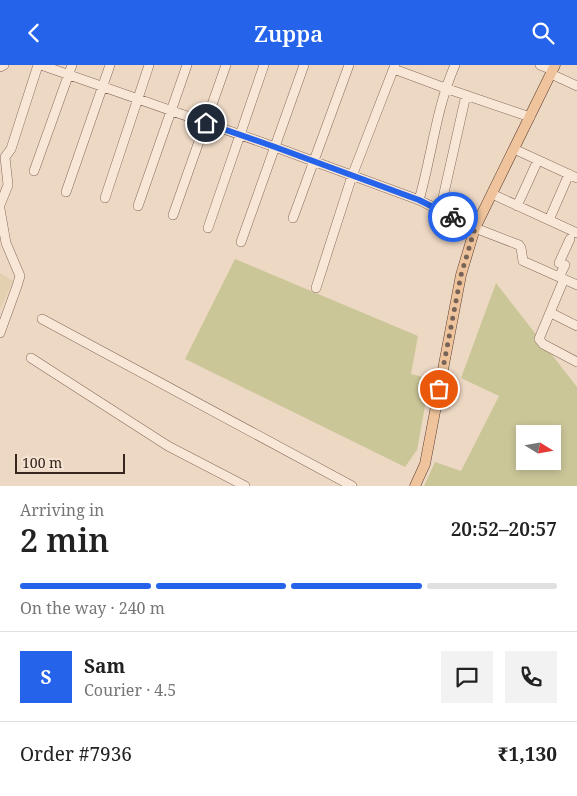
<!DOCTYPE html>
<html lang="en">
<head>
<meta charset="utf-8">
<style>
  :root { --surface:#fff; --page:#f2f2f2; --text:#222; --muted:#767676; --line:#e0e0e0; --accent:#2563eb }
  body { margin:0; font-family:"Noto Serif",serif; background:var(--page); color:var(--text); height:100vh; display:flex; flex-direction:column; font-size:19px; white-space:nowrap }
  * { box-sizing:border-box; margin:0 }
  p { font-size:16px; color:var(--muted) }
  .icon { flex:none; width:28px; height:28px; fill:none; stroke:currentColor; stroke-width:2; stroke-linecap:round; stroke-linejoin:round }
  .map { position:relative; height:421px; overflow:hidden }
  .side { display:flex; flex-direction:column; background:var(--surface); flex:1 }
  .side>* { flex:none }
  .needle { width:32px; rotate:101deg }
  .controls { position:absolute; left:516px; top:360px; display:grid; gap:10px }
  .controls a { display:grid; place-items:center; width:45px; height:45px; border-radius:0px; background:var(--surface); box-shadow:0 2px 8px #0003; font-size:25px }
  .scale { position:absolute; left:15px; bottom:12px; width:110px; box-sizing:border-box; padding-left:5px; border:2px solid #37251e; border-top:0; font-size:14px; line-height:18px; white-space:nowrap; color:#37251e; -webkit-text-stroke:4px #f5e4d3; paint-order:stroke }
  .pin { position:absolute; display:grid; place-items:center; width:42px; height:42px; color:#fff; margin:-21px; border:2px solid #fff; border-radius:50%; box-shadow:0 1px 5px #0007 }
  .courier { position:absolute; display:grid; place-items:center; width:50px; height:50px; margin:-25px; border:4px solid #2563eb; border-radius:50%; background:#fff; color:#222; box-shadow:0 1px 6px #0007 }
  .headline em { font-style:normal; font-weight:600 }
  .headline div { display:flex; flex-direction:column-reverse }
  .headline { display:flex; align-items:center; justify-content:space-between; height:85px; padding:0 20px }
  h1 { font-size:32px; font-weight:600; line-height:38px }
  .bar { display:grid; grid-template-columns:repeat(4,1fr); gap:8px 5px; align-content:center; height:60px; padding:0 20px }
  .bar i { height:6px; border-radius:4px; background:var(--line) }
  .bar .active { background:var(--accent) }
  .bar p { grid-column:span 4 }
  .line { display:flex; align-items:center; gap:12px; padding:0 20px; border-top:1px solid var(--line) }
  .line div { flex:1 }
  .round { display:grid; place-items:center; flex:none; width:52px; height:52px; border-radius:0px; background:var(--page) }
  header { display:flex; justify-content:space-between; align-items:center; height:65px; padding:0 20px; background:var(--accent); color:#fff; font-size:22px; font-weight:600 }
  .map>svg:first-child { display:block }
  .farmland { fill:#e2d0b1 }
  .green { fill:#cbc698; fill-rule:evenodd }
  .lines { fill:none; stroke-linecap:round; stroke-linejoin:round }
  .minor-casing { stroke:#87695b; stroke-width:10 }
  .major-casing { stroke:#55392f; stroke-width:11 }
  .minor { stroke:#f8e7d7; stroke-width:9 }
  .major { stroke:#efc49c; stroke-width:10 }
  .done { stroke:#776458; stroke-width:5; stroke-dasharray:0 9 }
  .route { stroke:#2563eb; stroke-width:6 }
</style>
</head>
<body>
<header><svg class="icon" aria-label="back" viewBox="0 0 24 24"><path d="M15 5l-7 7 7 7"/></svg>Zuppa<svg class="icon" aria-label="search" viewBox="0 0 24 24"><circle cx="10" cy="10" r="6"/><path d="M15 15l6 6"/></svg></header>
<div class="map">
<svg width="577" height="421" viewBox="0 0 577 421">
  <rect width="100%" height="100%" fill="#edd8c4"/>
  <!-- farmland -->
  <path class="farmland" d="M0,208l13,8 -13,29z"/>
  <!-- green -->
  <path class="green" d="M235,194l183,77 -7,38 19,5 -13,71 -12,17 -220,-108z
    M496,218l81,104v99h-153l11,-24 26,9 38,-75 -38,-18zM525,369h27v27h-27z"/>
  <g class="lines">
    <!-- minor casing -->
    <g class="minor-casing">
      <path id="minor" d="M41,0l234,82 144,53 56,28 44,17 2,3 2,13 54,24
        M540,0l13,5
        M0,2l4,-2
        M394,4l51,19 85,29
        M551,9l26,12
        M514,84l63,29
        M34,106l38,-106
        M66,127l44,-127
        M492,129l85,39
        M105,133l44,-133
        M419,135c13,-45 17,-92 36,-135
        M0,140l8,-20 -3,-28 6,-8 27,-84
        M138,141l49,-141
        M517,141l21,-46
        M0,144l6,34 14,33 -3,10 -17,47
        M440,146l26,-116
        M173,150l53,-150
        M293,153l56,-153
        M549,155l20,-46
        M208,163l56,-163
        M241,177l63,-177
        M559,212l6,-12 -6,-2 11,-24
        M564,214l-25,60 4,5 34,18
        M316,223l36,-112 43,-111
        M551,248l26,13
        M42,254l310,167
        M31,293l137,88 77,40"/>
    </g>
    <!-- major casing -->
    <g class="major-casing">
      <path id="major" d="M415,421l10,-22 36,-189 14,-47 80,-163"/>
    </g>
    <!-- minor -->
    <use href="#minor" class="minor"/>
    <!-- major -->
    <use href="#major" class="major"/>
  </g>
  <g class="lines">
    <!-- done -->
    <path class="done" d="M439,324l22,-114 14,-47 -22,-11"/>
    <!-- route -->
    <path class="route" d="M206,58l69,24 144,53 34,17"/>
  </g>
</svg>
<div class="controls">
<a><svg class="needle" viewBox="-14 -14 28 28"><path d="M0-13l5 13h-10z" fill="#e53935"/><path d="M0 13l5-13h-10z" fill="#767676"/></svg></a>
</div>
<div class="scale">100 m</div>
<div class="pin" style="left:439px;top:324px;background:#ea580c"><svg class="icon" aria-label="bag" viewBox="0 0 24 24"><path d="M5 8h14l-1 12H6zM9 8a3 3 0 0 1 6 0"/></svg></div>
<div class="pin" style="left:206px;top:58px;background:#1f2937"><svg class="icon" aria-label="home" viewBox="0 0 24 24"><path d="M3 11l9-7 9 7M6 9v11h12V9"/></svg></div>
<div class="courier" style="left:453px;top:152px"><svg class="icon" aria-label="bike" viewBox="0 0 24 24"><circle cx="6" cy="16" r="4"/><circle cx="18" cy="16" r="4"/><path d="M6 16l4-8h5l3 8M10 8l3 8H6M13 5h3"/></svg></div>
</div>
<section class="side">
<div class="headline"><div><h1>2 min</h1><p>Arriving in</p></div><em>20:52–20:57</em></div>
<div class="bar"><i class="active"></i><i class="active"></i><i class="active"></i><i></i><p>On the way · 240 m</p></div>
<div class="line" style="height:90px"><b class="round" style="background:var(--accent);color:#fff">S</b><div><b>Sam</b><p>Courier · 4.5</p></div><a class="round"><svg class="icon" aria-label="chat" viewBox="0 0 24 24"><path d="M4 5h16v11H9l-5 4z"/></svg></a><a class="round"><svg class="icon" aria-label="phone" viewBox="0 0 24 24"><path d="M5 4h4l2 5-3 2q2 4 5 5l2-3 5 2v4C11 20 4 13 5 4z"/></svg></a></div>
<div class="line" style="height:65px"><div>Order #7936</div><b>₹1,130</b></div>
</section>
</body>
</html>
